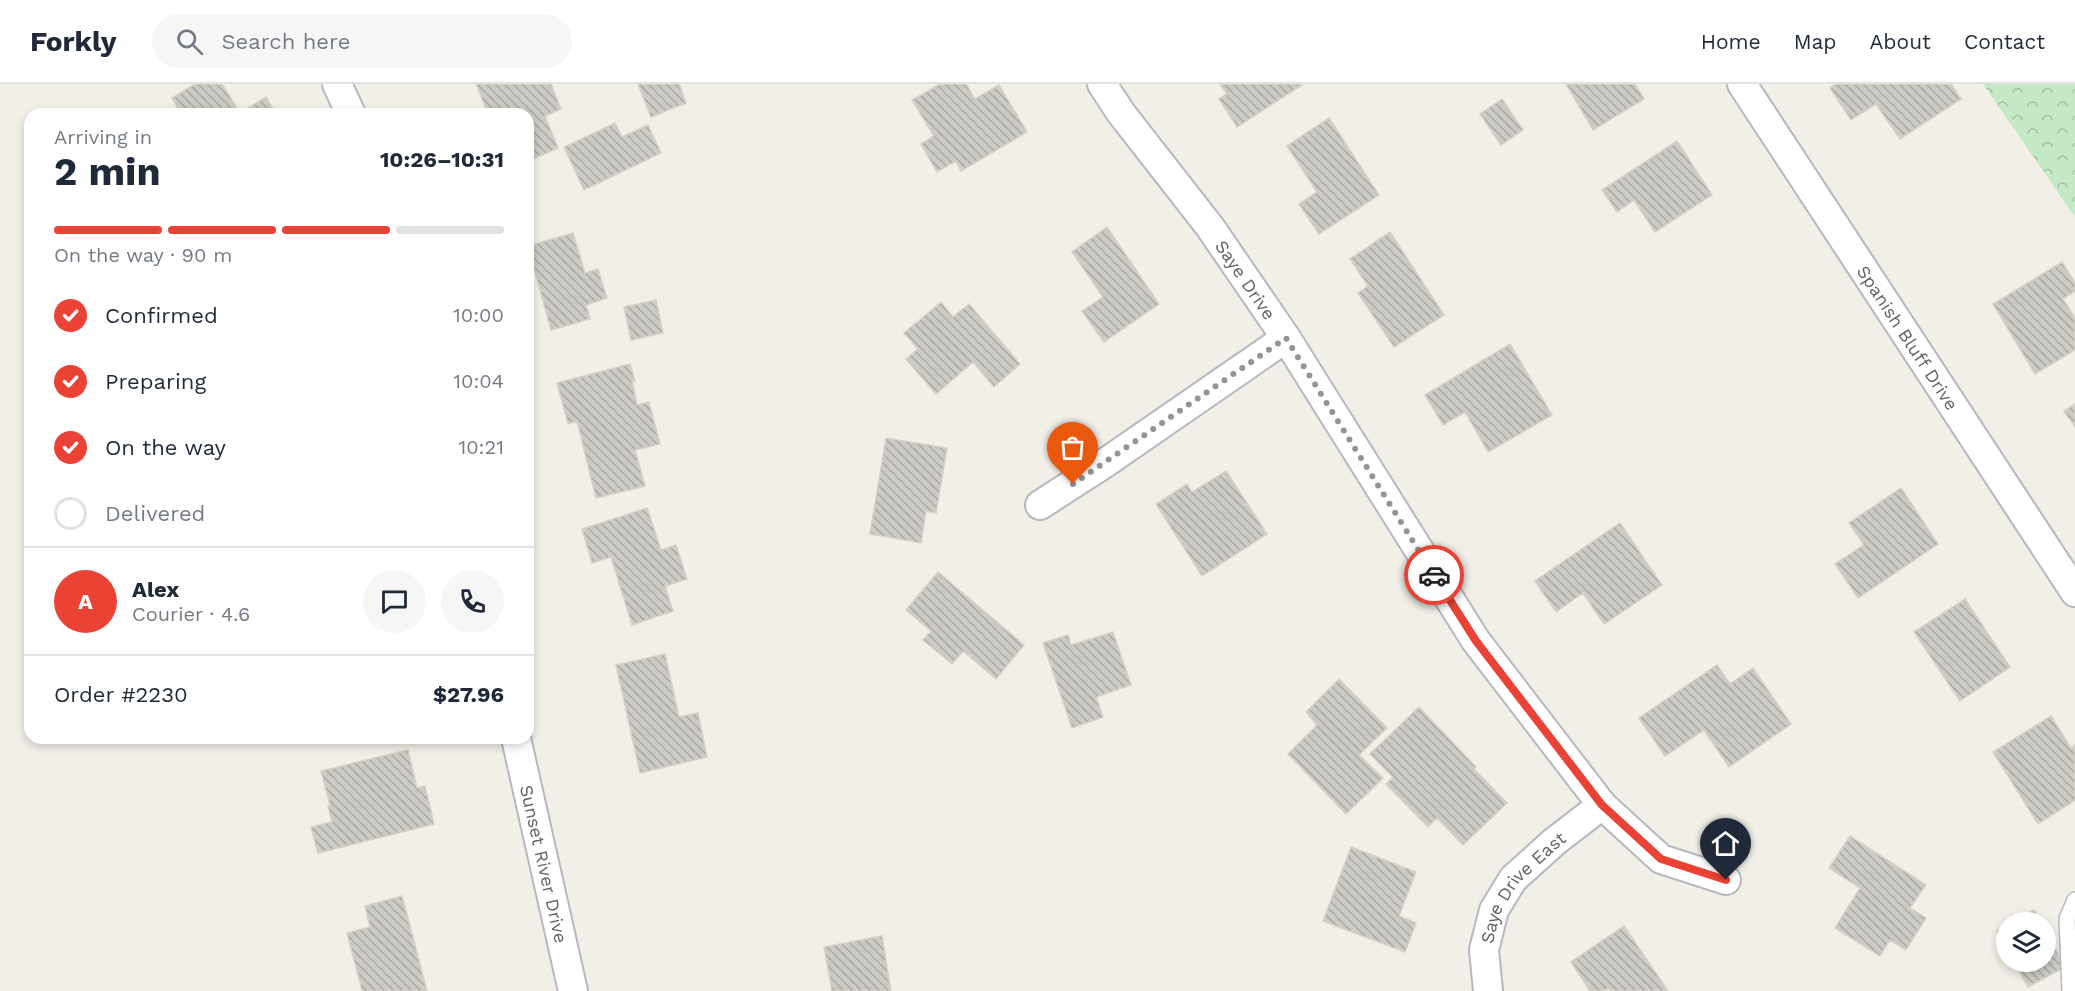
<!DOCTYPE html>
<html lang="en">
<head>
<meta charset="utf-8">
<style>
  :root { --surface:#fff; --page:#f6f6f7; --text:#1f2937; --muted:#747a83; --line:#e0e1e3; --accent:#ea4335 }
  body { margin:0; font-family:"Work Sans",sans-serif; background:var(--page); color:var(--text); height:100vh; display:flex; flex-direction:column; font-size:22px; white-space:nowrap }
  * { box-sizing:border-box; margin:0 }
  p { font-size:20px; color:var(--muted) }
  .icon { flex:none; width:33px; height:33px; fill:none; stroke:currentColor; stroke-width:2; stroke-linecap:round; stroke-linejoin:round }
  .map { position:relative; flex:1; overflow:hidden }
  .sheet { position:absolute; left:24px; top:24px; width:510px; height:636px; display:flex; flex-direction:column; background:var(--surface); border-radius:18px; box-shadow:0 3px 9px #0003 }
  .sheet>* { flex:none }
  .controls { position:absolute; left:1996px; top:828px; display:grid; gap:12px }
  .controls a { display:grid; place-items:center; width:60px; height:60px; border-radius:50%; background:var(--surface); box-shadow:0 3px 9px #0003; font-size:30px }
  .pin { position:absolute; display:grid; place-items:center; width:51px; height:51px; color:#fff; margin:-62px -26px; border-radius:50% 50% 50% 0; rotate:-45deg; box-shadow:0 0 6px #0007 }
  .pin .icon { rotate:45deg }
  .courier { position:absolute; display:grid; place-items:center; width:60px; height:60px; margin:-30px; border:4px solid #ea4335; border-radius:50%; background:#fff; color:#222; box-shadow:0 2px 8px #0007 }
  .head em { font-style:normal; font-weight:700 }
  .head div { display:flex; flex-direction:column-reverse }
  .head { display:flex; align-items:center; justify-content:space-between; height:102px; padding:0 30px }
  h1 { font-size:39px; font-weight:700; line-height:45px }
  .bar { display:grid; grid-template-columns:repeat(4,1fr); gap:9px 6px; align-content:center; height:72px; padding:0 30px }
  .bar i { height:8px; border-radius:4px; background:var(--line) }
  .bar .on { background:var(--accent) }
  .bar p { grid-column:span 4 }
  .line { display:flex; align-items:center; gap:15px; padding:0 30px; border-top:2px solid var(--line) }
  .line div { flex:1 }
  .round { display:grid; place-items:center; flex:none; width:63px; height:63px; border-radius:32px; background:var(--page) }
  ol { padding:0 30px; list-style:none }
  li { display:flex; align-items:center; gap:18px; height:66px }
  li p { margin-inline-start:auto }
  li .icon { padding:6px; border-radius:50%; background:var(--accent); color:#fff; stroke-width:4 }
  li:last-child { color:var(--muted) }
  li i { width:33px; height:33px; border:3px solid var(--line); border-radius:50% }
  header { display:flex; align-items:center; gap:36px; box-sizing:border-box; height:84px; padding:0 30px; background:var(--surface); border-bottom:2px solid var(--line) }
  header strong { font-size:28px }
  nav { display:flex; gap:33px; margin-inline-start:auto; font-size:21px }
  .search { width:420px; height:54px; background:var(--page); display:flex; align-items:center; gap:15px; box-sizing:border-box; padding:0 21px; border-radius:33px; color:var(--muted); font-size:22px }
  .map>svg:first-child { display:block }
  .forest { fill:url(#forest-crowns) }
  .building { fill:url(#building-back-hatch); stroke:#d6d1c6; stroke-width:1.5 }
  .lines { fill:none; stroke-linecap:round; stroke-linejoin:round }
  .lane-casing { stroke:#b5b8bc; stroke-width:18 }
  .street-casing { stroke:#b5b8bc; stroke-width:32 }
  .lane { stroke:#fff; stroke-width:15 }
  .street { stroke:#fff; stroke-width:28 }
  .done { stroke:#929495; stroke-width:6; stroke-dasharray:0 10.8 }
  .route { stroke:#ea4335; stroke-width:8 }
  .labels { text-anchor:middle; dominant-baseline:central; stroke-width:4.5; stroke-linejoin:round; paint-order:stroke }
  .street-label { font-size:18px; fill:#5f6368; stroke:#fff }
</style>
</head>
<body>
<header>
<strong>Forkly</strong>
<div class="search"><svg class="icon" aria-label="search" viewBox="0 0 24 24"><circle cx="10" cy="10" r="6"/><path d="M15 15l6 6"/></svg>Search here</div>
<nav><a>Home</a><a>Map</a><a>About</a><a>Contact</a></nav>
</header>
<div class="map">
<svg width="2075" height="907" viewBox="0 0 2075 907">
  <defs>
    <pattern id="forest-crowns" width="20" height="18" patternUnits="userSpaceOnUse" patternTransform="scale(1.5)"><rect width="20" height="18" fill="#c5e8c5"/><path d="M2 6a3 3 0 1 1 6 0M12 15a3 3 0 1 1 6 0" fill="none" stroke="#a3c0a4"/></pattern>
    <pattern id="building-back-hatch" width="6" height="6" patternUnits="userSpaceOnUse" patternTransform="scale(1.5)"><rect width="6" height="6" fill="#cccac5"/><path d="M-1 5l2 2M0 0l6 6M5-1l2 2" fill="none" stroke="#a9a8a4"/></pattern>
  </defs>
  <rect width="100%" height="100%" fill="#f1efe8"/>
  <!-- forest -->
  <path class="forest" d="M1983,0h92v133z"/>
  <!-- building -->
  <path class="building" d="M195,0h27l18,29 26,-16 10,17h-95l-9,-16z
    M476,0h75l10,25 -16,7 13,32 -30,13v-47h-40z
    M638,0h41l7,19 -35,14z
    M940,0h26l9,15 24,-14 28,47 -66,39 -5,-10 -19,11 -16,-28 13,-8 -22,-36z
    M1220,0h81l1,1 -65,42 -18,-28 8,-5z
    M1566,0h69l9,15 -51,31z
    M1836,0h115l10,15 -61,40 -24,-35 -25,16 -21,-32z
    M1502,15l21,31 -22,15 -21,-31z
    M1329,34l50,77 -60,39 -20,-30 18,-12 -30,-46z
    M615,39l7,14 26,-12 13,28 -77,37 -20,-43z
    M1677,57l35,54 -57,37 -21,-32 -17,12 -15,-22z
    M1107,143l52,77 -55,38 -22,-31 21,-14 -31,-45z
    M1390,148l54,83 -50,32 -36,-54 10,-7 -18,-27z
    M573,149l12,40 13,-4 9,29 -21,7 4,14 -39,11 -23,-84z
    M2062,178l13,21v8l-12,8 12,19v32l-40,24 -42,-70z
    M656,216l7,33 -32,7 -7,-33z
    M941,218l12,15 16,-13 51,60 -26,23 -21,-25 -37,32 -30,-35 12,-10 -14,-16z
    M1510,260l42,71 -64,37 -23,-40 -22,13 -18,-30z
    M630,280l5,17h-3l5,24 12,-3 11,42 -25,6 10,36 -49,12 -19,-77 -9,3 -11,-41z
    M2075,320v23l-11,-16z
    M886,354l61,10 -11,65 -10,-2 -5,32 -51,-9z
    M1226,387l41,63 -65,42 -46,-72 31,-20 5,8z
    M1901,404l37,56 -80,54 -23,-34 29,-19 -15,-22z
    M647,424l14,42 15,-5 11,34 -22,7 8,25 -41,14 -21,-68 -19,6 -10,-34z
    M1620,439l42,62 -58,39 -21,-31 -27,19 -21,-31z
    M938,488l86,73 -28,34 -33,-28 -11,13 -29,-24 8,-9 -25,-21z
    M1965,515l45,68 -50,34 -46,-69z
    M1113,548l18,53 -35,12 7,20 -31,11 -29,-85 25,-8 3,10z
    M665,570l14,63 19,-4 9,44 -67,16 -24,-108z
    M1717,581l13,19 23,-16 38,56 -62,43 -25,-37 -39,26 -26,-38z
    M1339,595l48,49 -28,27 24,23 -37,36 -58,-60 29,-29 -11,-13z
    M1419,623l57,60 -2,2 33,34 -44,42 -26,-27 -9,9 -42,-43 7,-7 -23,-23z
    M2051,632l20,32 4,-3v55l-37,24 -45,-72z
    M408,666l9,38 8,-2 9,38 -116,29 -7,-26 21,-5 -4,-16 2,-1 -9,-34z
    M1850,752l76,49 -16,23 16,10 -20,32 -16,-10 -10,16 -45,-28 25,-40 -31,-20z
    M1351,763l65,25 -17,44 17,7 -11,29 -82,-31z
    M402,812l25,95h-65l-15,-58 23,-6 -5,-21z
    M2034,826l7,12h-29z
    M2007,841v24l-10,-18z
    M1624,842l44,65h-57l-2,-3 -5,3h-14l-19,-29z
    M2046,847l19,36 -37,20 -14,-25h32z
    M882,852l9,55h-59l-8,-44z"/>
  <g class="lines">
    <!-- lane casing -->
    <g class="lane-casing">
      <path id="lane" d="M2070,907l-3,-72 8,-19"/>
    </g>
    <!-- street casing -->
    <g class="street-casing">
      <g id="street">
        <path d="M337,0l14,30"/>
        <path id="s1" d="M1102,0l19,29 89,114 76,111 190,303 126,164 59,54 65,21"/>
        <path id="s2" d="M1742,0l333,508"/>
        <path d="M1040,421l65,-42 181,-125"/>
        <path id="s3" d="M516,654l57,253"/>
        <path id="s4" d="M1488,907l-4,-41 10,-40 19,-31 41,-37 48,-37"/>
      </g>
    </g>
    <!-- lane -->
    <use href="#lane" class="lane"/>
    <!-- street -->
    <use href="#street" class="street"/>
  </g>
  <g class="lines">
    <!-- done -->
    <path class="done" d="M1073,400l213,-146 148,237"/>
    <!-- route -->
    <path class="route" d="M1434,491l42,66 126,164 59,54 65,21"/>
  </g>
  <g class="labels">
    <!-- street labels -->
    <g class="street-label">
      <text stroke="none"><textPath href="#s1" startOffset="243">Saye Drive</textPath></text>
      <text stroke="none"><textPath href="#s2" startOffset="303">Spanish Bluff Drive</textPath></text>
      <text stroke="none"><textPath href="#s3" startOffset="129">Sunset River Drive</textPath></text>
      <text stroke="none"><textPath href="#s4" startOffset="117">Saye Drive East</textPath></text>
    </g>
  </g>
</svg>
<div class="controls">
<a><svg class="icon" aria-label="layers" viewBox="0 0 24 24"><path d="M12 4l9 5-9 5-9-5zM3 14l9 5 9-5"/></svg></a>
</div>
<div class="pin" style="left:1073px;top:400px;background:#ea580c"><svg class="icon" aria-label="bag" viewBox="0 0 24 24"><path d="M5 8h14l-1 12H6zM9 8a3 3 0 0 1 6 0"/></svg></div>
<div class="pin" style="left:1726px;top:796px;background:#1f2937"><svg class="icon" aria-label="home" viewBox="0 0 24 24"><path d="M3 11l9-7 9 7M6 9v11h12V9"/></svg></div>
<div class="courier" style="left:1434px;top:491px"><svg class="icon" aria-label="car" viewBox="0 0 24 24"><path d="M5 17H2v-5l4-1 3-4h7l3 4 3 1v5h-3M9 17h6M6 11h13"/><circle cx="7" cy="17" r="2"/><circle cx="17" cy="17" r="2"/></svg></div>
<section class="sheet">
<div class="head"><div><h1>2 min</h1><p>Arriving in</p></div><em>10:26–10:31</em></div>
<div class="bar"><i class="on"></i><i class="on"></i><i class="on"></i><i></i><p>On the way · 90 m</p></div>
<ol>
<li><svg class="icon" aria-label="check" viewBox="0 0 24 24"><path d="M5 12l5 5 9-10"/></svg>Confirmed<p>10:00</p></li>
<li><svg class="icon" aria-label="check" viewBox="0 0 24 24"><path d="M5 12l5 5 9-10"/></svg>Preparing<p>10:04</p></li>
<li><svg class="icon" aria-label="check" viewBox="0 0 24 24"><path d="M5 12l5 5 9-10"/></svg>On the way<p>10:21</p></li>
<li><i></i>Delivered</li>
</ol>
<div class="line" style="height:108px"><b class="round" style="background:var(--accent);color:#fff">A</b><div><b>Alex</b><p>Courier · 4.6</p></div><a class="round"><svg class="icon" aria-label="chat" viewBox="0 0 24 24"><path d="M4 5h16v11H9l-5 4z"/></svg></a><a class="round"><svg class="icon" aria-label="phone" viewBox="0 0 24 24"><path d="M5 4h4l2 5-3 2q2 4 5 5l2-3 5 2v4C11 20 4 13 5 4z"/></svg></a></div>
<div class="line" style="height:78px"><div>Order #2230</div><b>$27.96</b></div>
</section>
</div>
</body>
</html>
